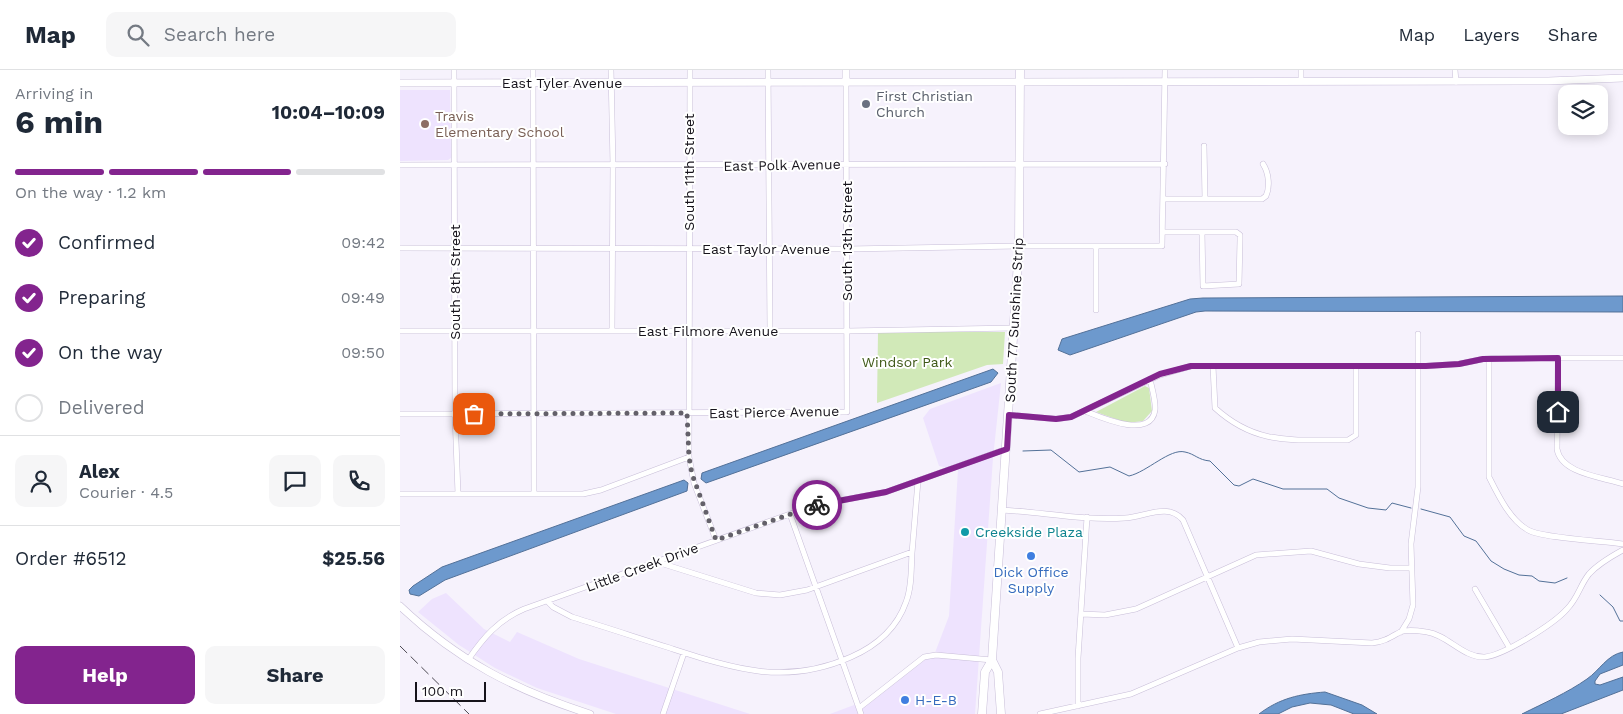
<!DOCTYPE html>
<html lang="en">
<head>
<meta charset="utf-8">
<style>
  :root { --surface:#fff; --page:#f6f6f7; --text:#1f2937; --muted:#747a83; --line:#e0e1e3; --accent:#83248e }
  body { margin:0; font-family:"Work Sans",sans-serif; background:var(--page); color:var(--text); height:100vh; display:flex; flex-direction:column; font-size:19px; white-space:nowrap }
  * { box-sizing:border-box; margin:0 }
  p { font-size:16px; color:var(--muted) }
  .icon { flex:none; width:28px; height:28px; fill:none; stroke:currentColor; stroke-width:2; stroke-linecap:round; stroke-linejoin:round }
  .map { position:relative; flex:1; overflow:hidden }
  .panel { display:flex; flex-direction:column; background:var(--surface); width:400px }
  .panel>* { flex:none }
  .fabs { position:absolute; left:1158px; top:15px; display:grid; gap:10px }
  .fabs a { display:grid; place-items:center; width:50px; height:50px; border-radius:10px; background:var(--surface); box-shadow:0 2px 12px #0003; font-size:25px }
  .scale { position:absolute; left:15px; bottom:12px; width:71px; box-sizing:border-box; padding-left:5px; border:2px solid #16131b; border-top:0; font-size:14px; line-height:18px; white-space:nowrap; color:#16131b; -webkit-text-stroke:4px #fff; paint-order:stroke }
  .pin { position:absolute; display:grid; place-items:center; width:42px; height:42px; color:#fff; margin:-21px; border-radius:10px; box-shadow:0 2px 8px #0006 }
  .courier { position:absolute; display:grid; place-items:center; width:50px; height:50px; margin:-25px; border:4px solid #83248e; border-radius:50%; background:#fff; color:#222; box-shadow:0 1px 6px #0007 }
  .head em { font-style:normal; font-weight:700 }
  .head div { display:flex; flex-direction:column-reverse }
  .head { display:flex; align-items:center; justify-content:space-between; height:85px; padding:0 15px }
  h1 { font-size:32px; font-weight:700; line-height:38px }
  .bar { display:grid; grid-template-columns:repeat(4,1fr); gap:8px 5px; align-content:center; height:60px; padding:0 15px }
  .bar i { height:6px; border-radius:4px; background:var(--line) }
  .bar .selected { background:var(--accent) }
  .bar p { grid-column:span 4 }
  .line { display:flex; align-items:center; gap:12px; padding:0 15px; border-top:1px solid var(--line) }
  .line div { flex:1 }
  .round { display:grid; place-items:center; flex:none; width:52px; height:52px; border-radius:10px; background:var(--page) }
  ol { padding:0 15px; list-style:none }
  li { display:flex; align-items:center; gap:15px; height:55px }
  li p { margin-inline-start:auto }
  li .icon { padding:5px; border-radius:50%; background:var(--accent); color:#fff; stroke-width:4 }
  li:last-child { color:var(--muted) }
  li i { width:28px; height:28px; border:2px solid var(--line); border-radius:50% }
  .primary-button { display:flex; gap:10px; margin-top:auto; padding:10px 15px }
  .primary-button a { flex:1; height:58px; border-radius:10px; background:var(--accent); color:#fff; font-size:20px; font-weight:700; line-height:58px; text-align:center }
  .primary-button a+a { background:var(--page); color:var(--text) }
  header { display:flex; align-items:center; gap:30px; box-sizing:border-box; height:70px; padding:0 25px; background:var(--surface); border-bottom:1px solid var(--line) }
  header strong { font-size:24px }
  nav { display:flex; gap:28px; margin-inline-start:auto; font-size:18px }
  .search { width:350px; height:45px; background:var(--page); display:flex; align-items:center; gap:12px; box-sizing:border-box; padding:0 18px; border-radius:10px; color:var(--muted); font-size:19px }
  main { display:flex; flex:1; min-height:0 }
  .map>svg:first-child { display:block }
  .built { fill:#eee3fe }
  .green { fill:#d1e9b8 }
  .water { fill:#6d99cd; stroke:#537198 }
  .lines { fill:none; stroke-linecap:round; stroke-linejoin:round }
  .stream { stroke:#537198; stroke-width:1 }
  .street-casing { stroke:#c8bed8; stroke-width:6 }
  .secondary-casing { stroke:#c8bed8; stroke-width:8 }
  .primary-casing { stroke:#c8bed8; stroke-width:9 }
  .street { stroke:#fff; stroke-width:5 }
  .secondary { stroke:#fff; stroke-width:7 }
  .primary { stroke:#fff; stroke-width:8 }
  .rail { stroke:#4d4a53; stroke-width:1; stroke-dasharray:10 5; stroke-linecap:butt }
  .done { stroke:#64616a; stroke-width:5; stroke-dasharray:0 9 }
  .route { stroke:#83248e; stroke-width:6 }
  .worship-dot { fill:#6b7280; stroke:#fff; stroke-width:2 }
  .education-dot { fill:#8d6e63; stroke:#fff; stroke-width:2 }
  .culture-dot { fill:#0f9aa8; stroke:#fff; stroke-width:2 }
  .shop-dot { fill:#3f7fe0; stroke:#fff; stroke-width:2 }
  .labels { text-anchor:middle; dominant-baseline:central; stroke-width:4; stroke-linejoin:round; paint-order:stroke }
  .street-label { font-size:14px; fill:#16131b; stroke:#fff }
  .worship-label { font-size:14px; fill:#5b616d; stroke:#fff; text-anchor:start }
  .education-label { font-size:14px; fill:#785e54; stroke:#fff; text-anchor:start }
  .park-label { font-size:14px; fill:#3e5816; stroke:#fff }
  .culture-label { font-size:14px; fill:#0d838f; stroke:#fff; text-anchor:start }
  .shop-label { font-size:14px; fill:#366cbe; stroke:#fff }
</style>
</head>
<body>
<header>
<strong>Map</strong>
<div class="search"><svg class="icon" aria-label="search" viewBox="0 0 24 24"><circle cx="10" cy="10" r="6"/><path d="M15 15l6 6"/></svg>Search here</div>
<nav><a>Map</a><a>Layers</a><a>Share</a></nav>
</header>
<main>
<section class="panel">
<div class="head"><div><h1>6 min</h1><p>Arriving in</p></div><em>10:04–10:09</em></div>
<div class="bar"><i class="selected"></i><i class="selected"></i><i class="selected"></i><i></i><p>On the way · 1.2 km</p></div>
<ol>
<li><svg class="icon" aria-label="check" viewBox="0 0 24 24"><path d="M5 12l5 5 9-10"/></svg>Confirmed<p>09:42</p></li>
<li><svg class="icon" aria-label="check" viewBox="0 0 24 24"><path d="M5 12l5 5 9-10"/></svg>Preparing<p>09:49</p></li>
<li><svg class="icon" aria-label="check" viewBox="0 0 24 24"><path d="M5 12l5 5 9-10"/></svg>On the way<p>09:50</p></li>
<li><i></i>Delivered</li>
</ol>
<div class="line" style="height:90px"><a class="round"><svg class="icon" aria-label="person" viewBox="0 0 24 24"><circle cx="12" cy="8" r="4"/><path d="M4 21q1-7 8-7t8 7"/></svg></a><div><b>Alex</b><p>Courier · 4.5</p></div><a class="round"><svg class="icon" aria-label="chat" viewBox="0 0 24 24"><path d="M4 5h16v11H9l-5 4z"/></svg></a><a class="round"><svg class="icon" aria-label="phone" viewBox="0 0 24 24"><path d="M5 4h4l2 5-3 2q2 4 5 5l2-3 5 2v4C11 20 4 13 5 4z"/></svg></a></div>
<div class="line" style="height:65px"><div>Order #6512</div><b>$25.56</b></div>
<div class="primary-button"><a>Help</a><a>Share</a></div>
</section>
<div class="map">
<svg width="1223" height="644" viewBox="0 0 1223 644">
  <rect width="100%" height="100%" fill="#f6f2fc"/>
  <!-- built -->
  <path class="built" d="M0,20h50l1,68 -3,2 -48,1z
    M601,313l-8,75 -18,256h-145l24,-9 12,1 60,-47 7,-1 16,-42 9,-146 -19,-4 -16,-48 7,-9z
    M46,523l38,36 26,13 7,-10 62,27 171,55h-134l-79,-26 -42,-20 -36,-23 -41,-33 14,-13z"/>
  <!-- green -->
  <path class="green" d="M478,262h127l-2,32 -16,1 -110,38z
    M745,316l4,2 3,23 -9,10 -16,2 -31,-11z"/>
  <!-- water -->
  <path class="water" d="M1223,226v16l-418,-1 -9,1 -126,43 -12,-5 4,-11 128,-40 13,-1z
    M593,299l5,4 -7,9 -285,101 -5,-4 1,-6z
    M284,410l4,3 -1,8 -242,89 -26,16 -9,-2 -1,-4 4,-4 29,-19z
    M1223,582v13l-23,9 -5,7v3l5,1 23,-8v13l-62,24h-39c22,-11 45,-21 65,-35 13,-9 20,-24 36,-27z
    M925,622l37,13 15,9h-23l-23,-9 -21,-2 -18,4 -14,7h-19c21,-16 41,-20 66,-22z"/>
  <g class="lines">
    <!-- stream -->
    <path class="stream" d="M623,381l28,-1 28,22 31,-5 19,9c18,-4 41,-28 56,-24 10,2 13,8 25,9l24,24 5,1 14,-7 30,10h44l12,9 29,10 18,2 6,-7 19,5
      M1021,439l29,8 14,19 12,5 15,20 13,8 15,6 13,1 7,5 16,2 12,-5
      M1200,525l13,12 7,14h3"/>
    <!-- street casing -->
    <g class="street-casing">
      <path id="street" d="M54,0l1,344 3,80
        M133,0l1,424
        M211,0l2,95 -1,166
        M290,0l-1,387 5,26 22,57
        M368,0l2,261
        M1055,0l1,12
        M901,11v-11
        M804,76l1,53
        M0,95l765,-1
        M764,129h98l4,-3c4,-9 3,-23 -3,-32
        M763,162h73l4,3v5l-1,44 -36,2 -1,-54
        M0,178l447,1 172,-3h143l3,-176
        M696,240v-64
        M0,261h447l167,-3
        M1158,288l-1,91c4,25 46,28 66,35
        M1089,289v118c9,18 21,43 39,53 13,8 75,11 95,14
        M813,296l2,42c43,39 80,31 133,32l8,-5v-69
        M685,341c15,6 66,29 70,-1 1,-9 -3,-21 -5,-31
        M0,344l447,-2 -1,-330
        M609,345l47,4 15,-2 89,-42 31,-9h235l33,-2 24,-5 15,-1h125
        M0,424h183l18,-4 88,-33
        M601,440c41,2 83,11 124,8 20,-1 43,-16 58,2l55,128
        M390,444l71,200
        M257,492l99,31 24,2 27,-5 105,-38
        M1075,519l34,58
        M148,532l5,5 19,10c33,10 66,21 98,31 65,21 115,38 181,9 25,-11 46,-29 55,-55 6,-15 5,-33 6,-49 2,-24 4,-48 6,-72
        M682,544l23,1 31,-6 120,-54 55,-4 48,13 31,4h21
        M1001,562l8,-13 4,-14 -2,-61 7,-57v-153
        M68,590c15,-22 30,-40 56,-51l266,-95 37,-11 59,-11 120,-43
        M678,636v-48l9,-141
        M459,638l65,-51 12,-2 56,5
        M263,644l21,-61
        M640,644l91,-20 107,-46 21,-6 33,-3 80,4c12,-1 19,-6 28,-11 7,-3 20,-1 27,0 21,3 36,26 58,25 19,-2 69,-33 82,-48 11,-11 13,-24 22,-35 9,-10 23,-18 34,-24"/>
    </g>
    <!-- secondary casing -->
    <g class="secondary-casing">
      <path id="secondary" d="M446,12v-12
        M0,13l1148,-2 75,-3
        M0,536c58,55 115,84 190,108"/>
    </g>
    <!-- primary casing -->
    <g class="primary-casing">
      <path id="primary" d="M592,590l6,12 3,42
        M582,644l3,-42 7,-12 27,-414 1,-176"/>
    </g>
    <!-- street -->
    <use href="#street" class="street"/>
    <!-- secondary -->
    <use href="#secondary" class="secondary"/>
    <!-- primary -->
    <use href="#primary" class="primary"/>
    <!-- rail -->
    <path class="rail" d="M0,576l69,68"/>
  </g>
  <g class="lines">
    <!-- done -->
    <path class="done" d="M74,344l213,-1 2,44 3,17 24,66 101,-35"/>
    <!-- route -->
    <path class="route" d="M417,435l69,-13 121,-43 2,-34 47,4 15,-2 89,-43 31,-8h235l33,-2 24,-5 75,-1v54"/>
  </g>
  <!-- markers -->
  <circle class="worship-dot" cx="466" cy="34" r="5"/>
  <circle class="education-dot" cx="25" cy="54" r="5"/>
  <circle class="culture-dot" cx="565" cy="462" r="5"/>
  <g class="shop-dot">
    <circle cx="631" cy="486" r="5"/>
    <circle cx="505" cy="630" r="5"/>
  </g>
  <g class="labels">
    <!-- street labels -->
    <g class="street-label">
      <text x="162" y="13">East Tyler Avenue</text>
      <text transform="translate(382 95) rotate(-1)">East Polk Avenue</text>
      <text transform="translate(289 102) rotate(-90)">South 11th Street</text>
      <text transform="translate(447 171) rotate(-90)">South 13th Street</text>
      <text x="366" y="179">East Taylor Avenue</text>
      <text transform="translate(55 212) rotate(-90)">South 8th Street</text>
      <text transform="translate(614 250) rotate(-87)">South 77 Sunshine Strip</text>
      <text x="308" y="261">East Filmore Avenue</text>
      <text transform="translate(374 342) rotate(-1)">East Pierce Avenue</text>
      <text transform="translate(242 497) rotate(-20)">Little Creek Drive</text>
    </g>
    <!-- worship labels -->
    <g class="worship-label">
      <text x="476" y="26">First Christian<tspan x="476" dy="16">Church</tspan></text>
    </g>
    <!-- education labels -->
    <g class="education-label">
      <text x="35" y="46">Travis<tspan x="35" dy="16">Elementary School</tspan></text>
    </g>
    <!-- park labels -->
    <g class="park-label">
      <text x="507" y="292">Windsor Park</text>
    </g>
    <!-- culture labels -->
    <g class="culture-label">
      <text x="575" y="462">Creekside Plaza</text>
    </g>
    <!-- shop labels -->
    <g class="shop-label">
      <text x="631" y="502">Dick Office<tspan x="631" dy="16">Supply</tspan></text>
      <text x="515" y="630" text-anchor="start">H-E-B</text>
    </g>
  </g>
</svg>
<div class="fabs">
<a><svg class="icon" aria-label="layers" viewBox="0 0 24 24"><path d="M12 4l9 5-9 5-9-5zM3 14l9 5 9-5"/></svg></a>
</div>
<div class="scale">100 m</div>
<div class="pin" style="left:74px;top:344px;background:#ea580c"><svg class="icon" aria-label="bag" viewBox="0 0 24 24"><path d="M5 8h14l-1 12H6zM9 8a3 3 0 0 1 6 0"/></svg></div>
<div class="pin" style="left:1158px;top:342px;background:#1f2937"><svg class="icon" aria-label="home" viewBox="0 0 24 24"><path d="M3 11l9-7 9 7M6 9v11h12V9"/></svg></div>
<div class="courier" style="left:417px;top:435px"><svg class="icon" aria-label="bike" viewBox="0 0 24 24"><circle cx="6" cy="16" r="4"/><circle cx="18" cy="16" r="4"/><path d="M6 16l4-8h5l3 8M10 8l3 8H6M13 5h3"/></svg></div>
</div>
</main>
</body>
</html>
